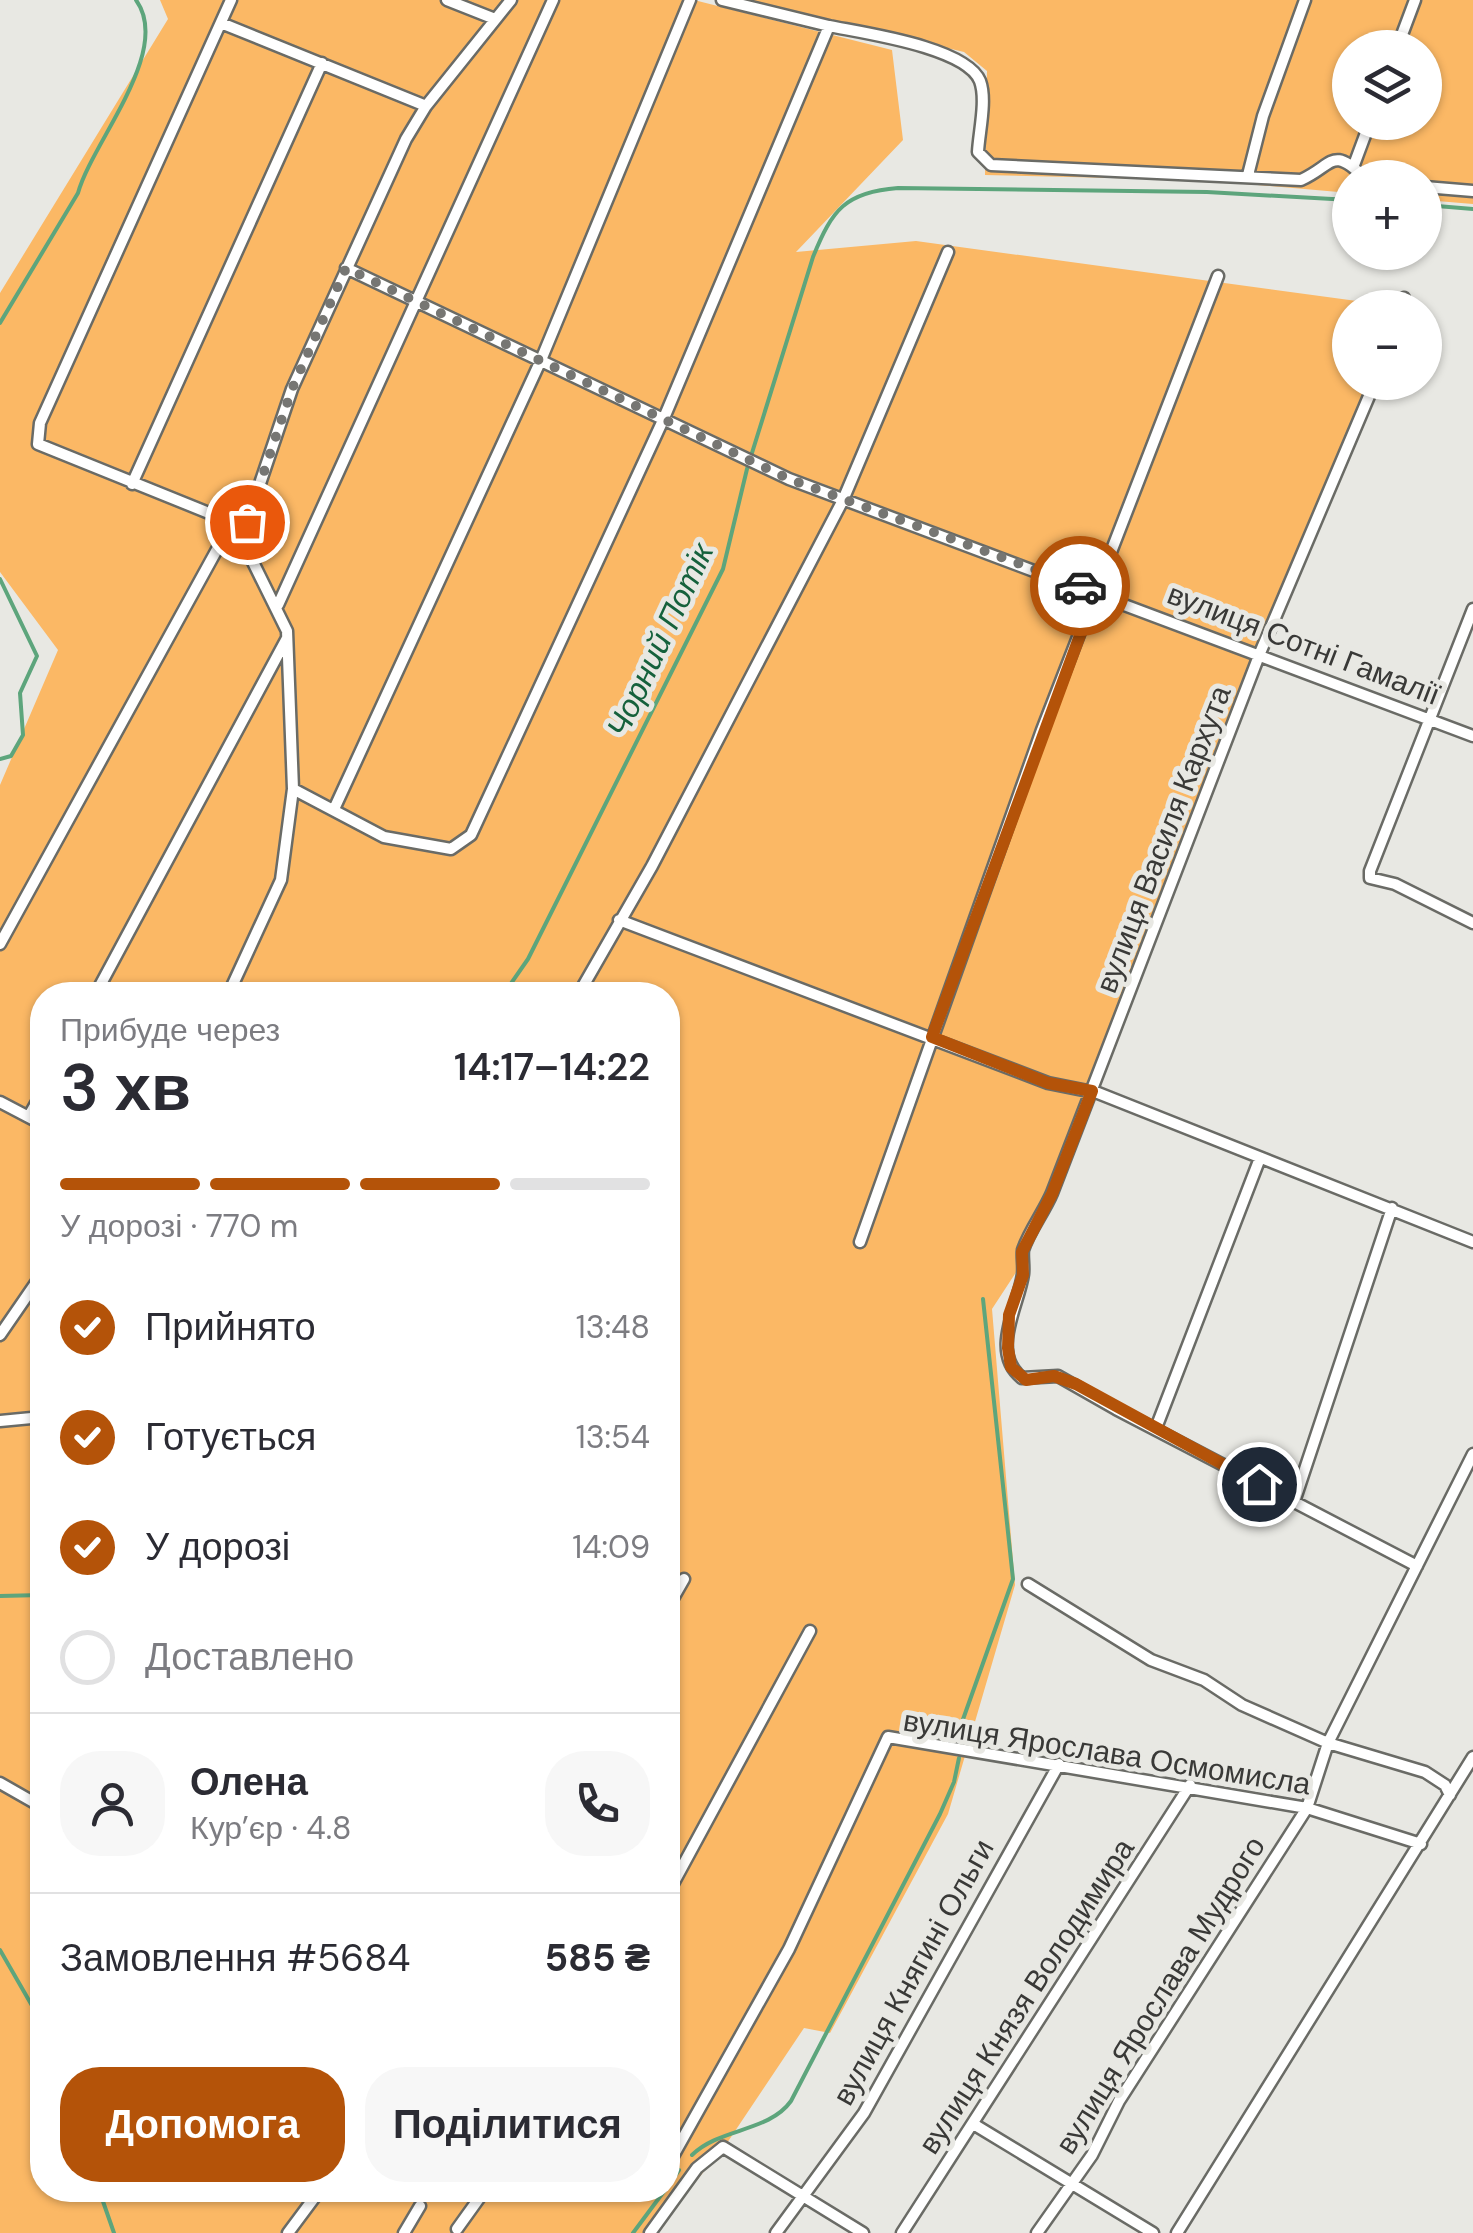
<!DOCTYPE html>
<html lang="uk">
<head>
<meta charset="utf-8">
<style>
  :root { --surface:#fff; --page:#f7f7f7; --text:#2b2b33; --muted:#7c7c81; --line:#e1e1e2; --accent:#b45309 }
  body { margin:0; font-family:"DM Sans",sans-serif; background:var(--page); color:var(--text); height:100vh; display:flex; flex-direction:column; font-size:38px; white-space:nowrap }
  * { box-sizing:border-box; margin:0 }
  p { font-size:32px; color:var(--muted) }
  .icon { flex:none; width:55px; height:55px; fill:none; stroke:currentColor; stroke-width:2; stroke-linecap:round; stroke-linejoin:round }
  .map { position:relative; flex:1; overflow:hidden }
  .sheet { position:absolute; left:30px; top:982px; width:650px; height:1220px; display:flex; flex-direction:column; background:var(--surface); border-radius:40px; box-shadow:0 2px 8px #0004 }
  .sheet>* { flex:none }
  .tools { position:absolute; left:1332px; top:30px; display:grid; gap:20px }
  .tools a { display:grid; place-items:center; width:110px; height:110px; border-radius:50%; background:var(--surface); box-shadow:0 2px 8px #0004; font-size:50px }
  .pin { position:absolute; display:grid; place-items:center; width:85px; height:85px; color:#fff; margin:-42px; border:5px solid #fff; border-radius:50%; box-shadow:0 2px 10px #0007 }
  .courier { position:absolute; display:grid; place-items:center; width:100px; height:100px; margin:-50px; border:8px solid #b45309; border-radius:50%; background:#fff; color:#222; box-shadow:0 2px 12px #0007 }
  .overview em { font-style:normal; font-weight:600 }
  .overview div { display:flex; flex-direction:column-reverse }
  .overview { display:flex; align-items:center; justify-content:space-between; height:170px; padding:0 30px }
  h1 { font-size:65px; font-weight:600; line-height:75px }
  .bar { display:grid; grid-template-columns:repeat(4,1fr); gap:15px 10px; align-content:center; height:120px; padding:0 30px }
  .bar i { height:12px; border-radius:8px; background:var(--line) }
  .bar .selected { background:var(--accent) }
  .bar p { grid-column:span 4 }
  .line { display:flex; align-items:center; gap:25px; padding:0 30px; border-top:2px solid var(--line) }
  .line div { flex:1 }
  .round { display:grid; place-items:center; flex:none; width:105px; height:105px; border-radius:40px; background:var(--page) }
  ol { padding:0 30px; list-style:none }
  li { display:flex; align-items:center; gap:30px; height:110px }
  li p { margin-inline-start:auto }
  li .icon { padding:10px; border-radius:50%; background:var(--accent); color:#fff; stroke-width:4 }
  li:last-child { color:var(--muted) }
  li i { width:55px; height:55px; border:5px solid var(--line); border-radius:50% }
  .button { display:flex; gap:20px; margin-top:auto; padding:20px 30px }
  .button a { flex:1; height:115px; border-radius:40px; background:var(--accent); color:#fff; font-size:40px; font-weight:600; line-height:115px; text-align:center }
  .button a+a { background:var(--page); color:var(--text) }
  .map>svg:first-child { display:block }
  .green { fill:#fbb865; fill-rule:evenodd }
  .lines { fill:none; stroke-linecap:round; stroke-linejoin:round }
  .stream { stroke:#5da57c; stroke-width:4 }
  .street-casing { stroke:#6a6b66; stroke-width:15 }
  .street { stroke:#fff; stroke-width:10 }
  .done { stroke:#767673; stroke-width:10; stroke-dasharray:0 18 }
  .route { stroke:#b45309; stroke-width:12 }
  .labels { text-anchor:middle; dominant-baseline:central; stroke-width:10; stroke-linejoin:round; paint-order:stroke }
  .street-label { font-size:30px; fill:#393937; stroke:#e8e8e3 }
  .water-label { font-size:32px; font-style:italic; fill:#15613c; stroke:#e8e8e3 }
</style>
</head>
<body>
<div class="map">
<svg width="1473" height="2233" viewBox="0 0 1473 2233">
  <rect width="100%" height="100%" fill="#e8e8e3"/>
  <!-- green -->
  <path class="green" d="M160,0h534l198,50 11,90 -107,112 120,-11 485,66 -51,1v74l21,1 -343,871 -36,55 23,276 -67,229 -118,219 -26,-5 -77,115 -73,90h-654v-1448l58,-135 -58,-78v-279l168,-274zM42,995h626v1195h-626z
    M747,0h726v204l-48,-4v-22h-75v15l-151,-13 -214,-5 2,-104 -23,-19zM1350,48h75v74h-75z"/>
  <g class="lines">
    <!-- stream -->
    <path class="stream" d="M1425,205l48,4
      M0,323l78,-130c14,-51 95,-142 58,-193
      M0,579l37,77 -17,37 3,42 -12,21 -11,3
      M503,995l25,-36 195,-390 24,-100 66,-212c19,-47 32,-65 85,-69l309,4 143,8
      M0,1596l42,-1
      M956,1739l57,-160 -30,-280
      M0,1950l42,73
      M692,2155c27,-27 77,-23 99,-54l149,-287 14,-32 5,-24
      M668,2186l11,-16
      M99,2190l15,43
      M633,2233l32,-43"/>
    <!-- street casing -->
    <g class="street-casing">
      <path id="street" d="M231,0l-191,423 -2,21 208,84
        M447,0l48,19
        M221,23l205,83
        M829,26c34,7 137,21 151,55 7,19 -1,51 -2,71l13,13 310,15c33,-15 30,-35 64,-2
        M1397,48l18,-48
        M1354,165l16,-43
        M1248,175l15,-59 42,-116
        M1425,187l48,4
        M346,268l443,211 684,257
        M1401,308l3,-10
        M1375,382l-115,271 -208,540c-8,19 -23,38 -29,57 -1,7 1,16 0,24 -4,31 -34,78 -1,104l36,-2 58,33 301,157
        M132,484l190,-421
        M278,605l275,-605
        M1473,609l-103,262v7l25,6 78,39
        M293,789l91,48 67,12 20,-14 193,-417 165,-392 -107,-26
        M335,807l206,-447 149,-360
        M619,920l429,163 50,10 375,149
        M0,944l231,-420
        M95,995l192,-357
        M228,995l53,-115 12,-91 -6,-158 -38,-77 -2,-32 45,-133 114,-250 20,-33 85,-106
        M578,995l74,-129 191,-366 105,-248
        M0,1102l42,22
        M29,1116l13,-23
        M860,1242l182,-512 176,-454
        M0,1335l42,-61
        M0,1421l42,-4
        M1156,1428l104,-270
        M1294,1502l98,-294
        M1028,1584l123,76 53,20 38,25 86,38 97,29 20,13 5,10
        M668,1607l16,-28
        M0,1783l42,24
        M668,1893l142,-262
        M975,2125l178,108
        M668,2153l5,3 116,-207 99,-212 419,71 114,36
        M112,2193l12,-3
        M457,2229l28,-39
        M288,2233l32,-43
        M404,2233l16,-27
        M650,2233l47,-65 26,-21 140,86
        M776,2233l88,-120 195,-349
        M902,2233l288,-448
        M1037,2233l55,-78 27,-54 188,-293 21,-65 145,-289
        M1177,2233l296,-476"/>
    </g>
    <!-- street -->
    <use href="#street" class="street"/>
  </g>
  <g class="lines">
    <!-- done -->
    <path class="done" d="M247,522l45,-133 54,-121 443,211 291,107"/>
    <!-- route -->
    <path class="route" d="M1080,586l16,6 -164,445 116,46 44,8 -40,103 -30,58 1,23 -14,40 -1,33 3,19 15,13 28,-4 22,8 183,100"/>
  </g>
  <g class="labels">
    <!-- street labels -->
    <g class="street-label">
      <text transform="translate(1304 644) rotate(21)">вулиця Сотні Гамалії</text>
      <text transform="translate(1163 839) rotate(-69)">вулиця Василя Кархута</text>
      <text transform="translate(1107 1752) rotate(9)">вулиця Ярослава Осмомисла</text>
      <text transform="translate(913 1972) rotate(-61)">вулиця Княгині Ольги</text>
      <text transform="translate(1160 1995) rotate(-58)">вулиця Ярослава Мудрого</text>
      <text transform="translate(1026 1996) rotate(-57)">вулиця Князя Володимира</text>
    </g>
    <!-- water labels -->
    <g class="water-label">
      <text transform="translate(660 640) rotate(-65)">Чорний Потік</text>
    </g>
  </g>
</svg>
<div class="tools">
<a><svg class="icon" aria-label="layers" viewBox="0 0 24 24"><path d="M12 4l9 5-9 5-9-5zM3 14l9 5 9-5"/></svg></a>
<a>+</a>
<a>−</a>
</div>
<div class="pin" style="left:247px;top:522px;background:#ea580c"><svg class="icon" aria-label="bag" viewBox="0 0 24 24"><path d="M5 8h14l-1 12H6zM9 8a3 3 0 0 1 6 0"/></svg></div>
<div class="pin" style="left:1259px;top:1484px;background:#1f2937"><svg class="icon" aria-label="home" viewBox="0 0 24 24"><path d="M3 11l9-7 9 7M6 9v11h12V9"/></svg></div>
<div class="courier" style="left:1080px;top:586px"><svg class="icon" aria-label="car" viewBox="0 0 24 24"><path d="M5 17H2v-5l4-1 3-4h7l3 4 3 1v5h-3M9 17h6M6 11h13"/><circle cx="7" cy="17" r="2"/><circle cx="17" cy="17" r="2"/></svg></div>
<section class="sheet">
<div class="overview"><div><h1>3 хв</h1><p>Прибуде через</p></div><em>14:17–14:22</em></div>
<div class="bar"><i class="selected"></i><i class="selected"></i><i class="selected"></i><i></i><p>У дорозі · 770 m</p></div>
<ol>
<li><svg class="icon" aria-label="check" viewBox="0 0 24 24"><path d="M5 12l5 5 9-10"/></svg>Прийнято<p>13:48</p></li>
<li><svg class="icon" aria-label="check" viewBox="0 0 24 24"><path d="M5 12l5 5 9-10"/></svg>Готується<p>13:54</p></li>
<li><svg class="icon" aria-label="check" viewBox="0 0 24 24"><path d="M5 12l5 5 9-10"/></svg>У дорозі<p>14:09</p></li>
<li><i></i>Доставлено</li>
</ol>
<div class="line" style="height:180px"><a class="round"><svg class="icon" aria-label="person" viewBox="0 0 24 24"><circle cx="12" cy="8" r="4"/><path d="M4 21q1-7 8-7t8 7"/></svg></a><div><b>Олена</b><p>Кур’єр · 4.8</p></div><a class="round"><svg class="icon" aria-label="phone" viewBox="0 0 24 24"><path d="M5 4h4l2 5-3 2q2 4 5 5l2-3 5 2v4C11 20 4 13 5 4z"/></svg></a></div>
<div class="line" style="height:130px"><div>Замовлення #5684</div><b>585 ₴</b></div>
<div class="button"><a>Допомога</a><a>Поділитися</a></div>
</section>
</div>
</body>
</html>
